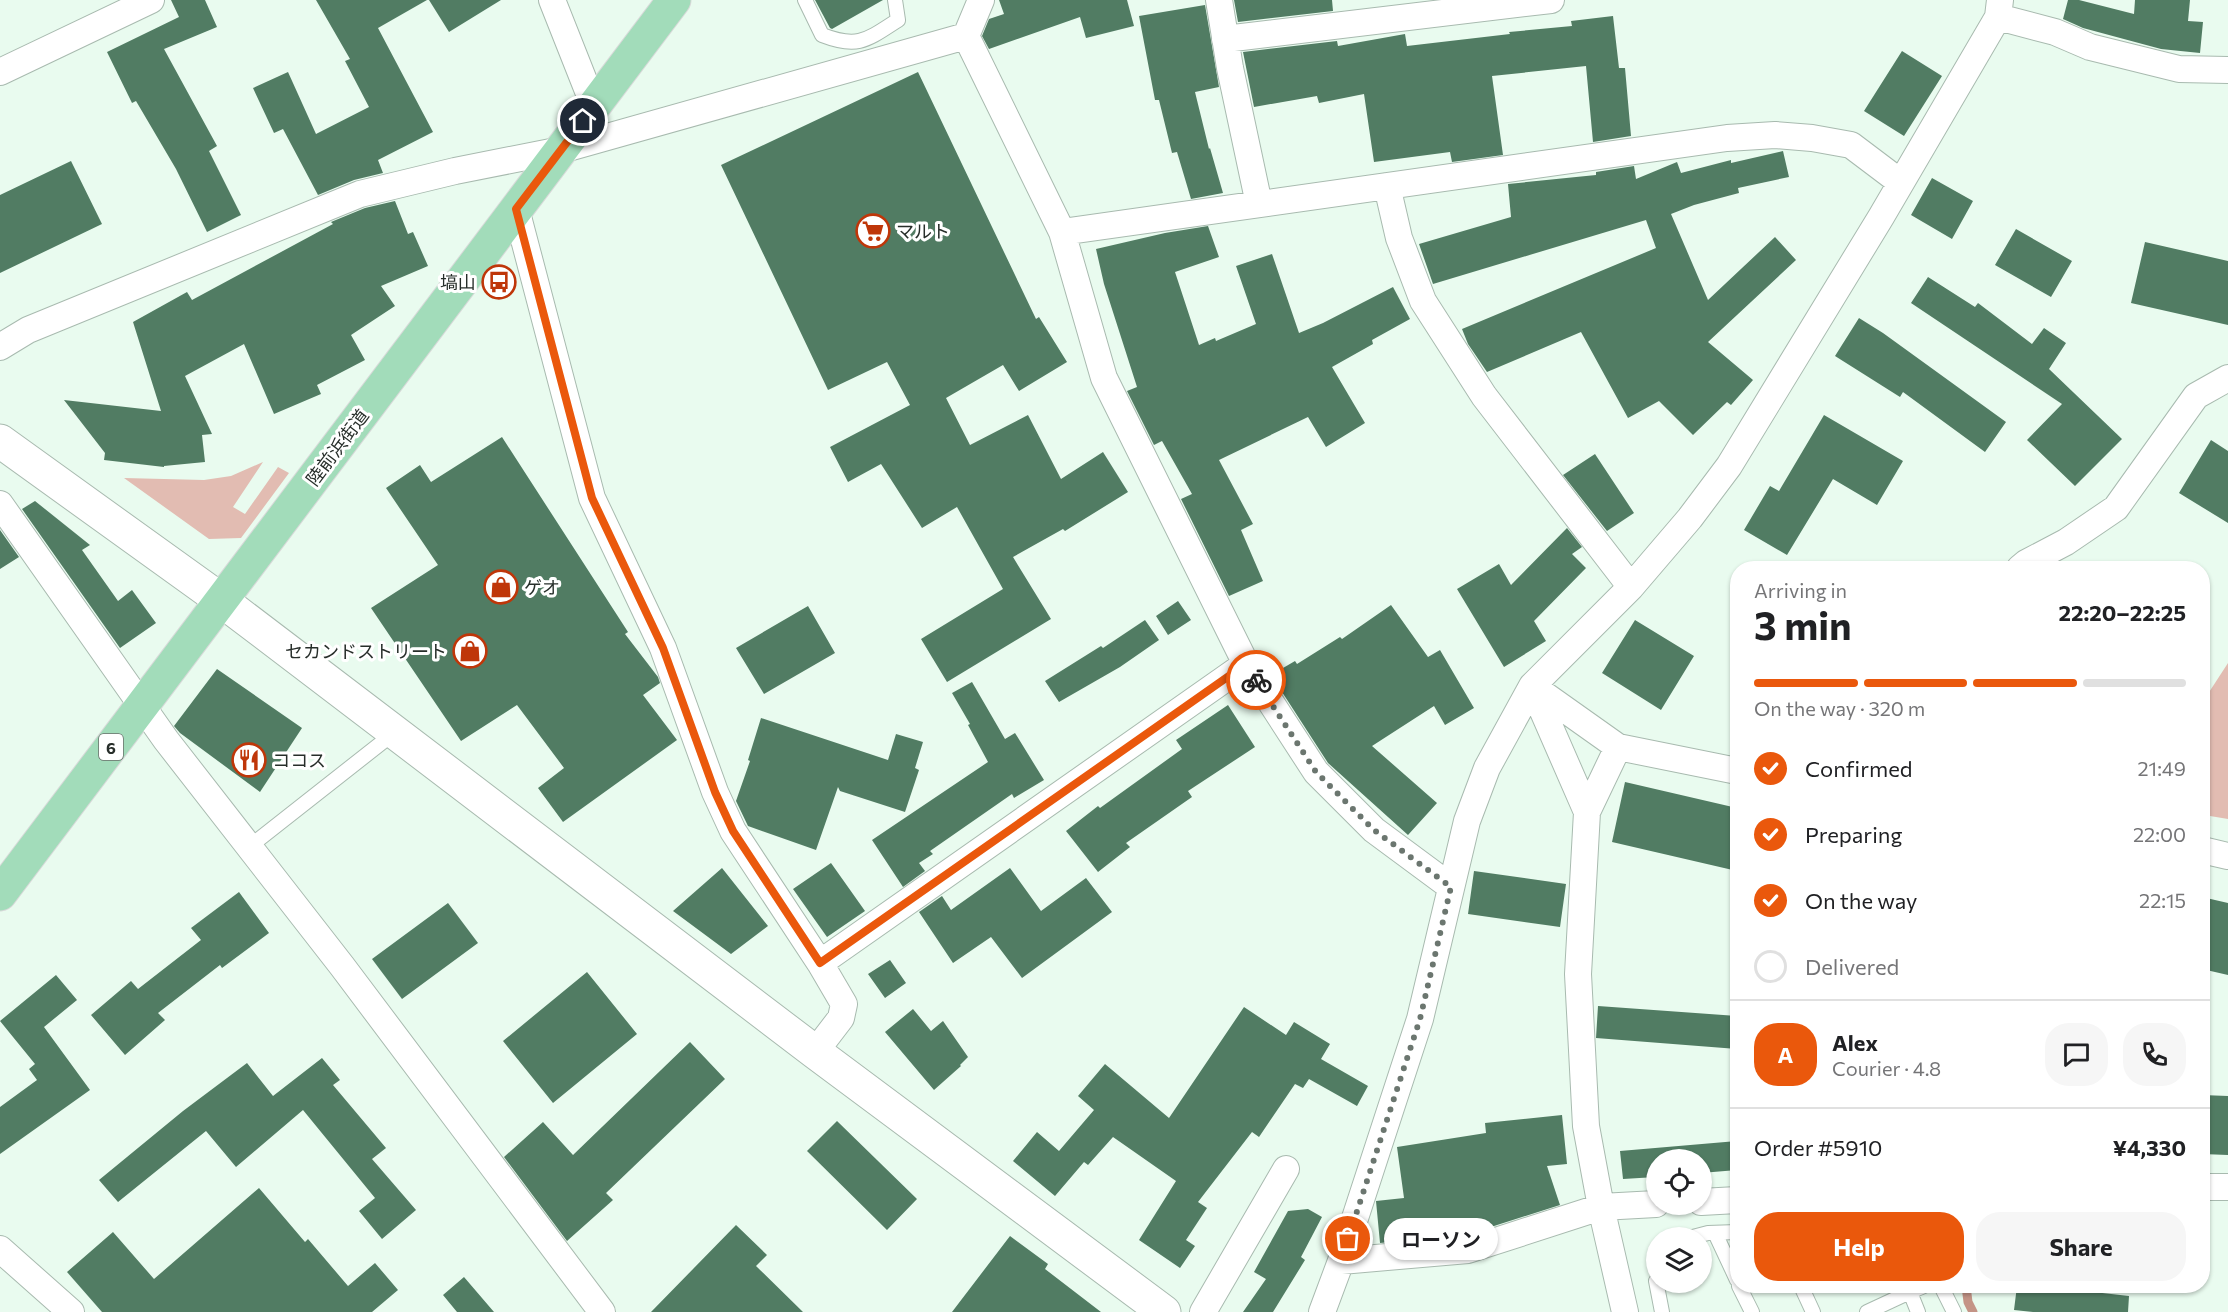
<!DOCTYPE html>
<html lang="en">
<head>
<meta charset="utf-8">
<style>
  :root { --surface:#fff; --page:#f6f6f6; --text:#202124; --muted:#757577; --line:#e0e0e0; --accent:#ea580c }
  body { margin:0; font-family:Commissioner,"Noto Sans JP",sans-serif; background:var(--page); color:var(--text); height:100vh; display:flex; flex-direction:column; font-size:22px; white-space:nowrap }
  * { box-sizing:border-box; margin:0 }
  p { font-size:20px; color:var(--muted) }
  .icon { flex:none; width:33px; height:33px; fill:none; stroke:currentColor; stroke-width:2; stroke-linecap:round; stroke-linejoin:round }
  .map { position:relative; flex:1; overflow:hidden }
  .drawer { position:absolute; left:1730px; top:561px; width:480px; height:732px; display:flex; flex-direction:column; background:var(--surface); border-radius:24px; box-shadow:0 2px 4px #0004 }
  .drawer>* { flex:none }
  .tools { position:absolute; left:1646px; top:1149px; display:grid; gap:12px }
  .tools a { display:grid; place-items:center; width:66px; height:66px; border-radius:50%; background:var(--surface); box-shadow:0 2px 4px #0004; font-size:30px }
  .pin { position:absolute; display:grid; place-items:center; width:51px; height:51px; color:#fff; margin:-26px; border:3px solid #fff; border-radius:50%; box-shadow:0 2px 6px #0007 }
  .courier { position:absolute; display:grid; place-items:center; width:60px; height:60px; margin:-30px; border:4px solid #ea580c; border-radius:50%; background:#fff; color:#222; box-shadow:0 2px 8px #0007 }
  .bubble { position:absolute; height:42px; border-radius:21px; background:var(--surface); box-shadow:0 2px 4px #0004; font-size:20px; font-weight:700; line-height:42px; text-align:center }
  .overview em { font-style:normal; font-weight:700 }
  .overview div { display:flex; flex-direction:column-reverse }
  .overview { display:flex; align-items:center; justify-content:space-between; height:102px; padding:0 24px }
  h1 { font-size:39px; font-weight:700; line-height:45px }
  .bar { display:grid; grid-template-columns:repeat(4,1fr); gap:9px 6px; align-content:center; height:72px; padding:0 24px }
  .bar i { height:8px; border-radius:4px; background:var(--line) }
  .bar .selected { background:var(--accent) }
  .bar p { grid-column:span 4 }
  .line { display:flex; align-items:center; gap:15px; padding:0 24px; border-top:2px solid var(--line) }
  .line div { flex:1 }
  .round { display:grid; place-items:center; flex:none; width:63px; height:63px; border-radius:24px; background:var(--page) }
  ol { padding:0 24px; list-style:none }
  li { display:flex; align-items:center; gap:18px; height:66px }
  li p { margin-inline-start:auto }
  li .icon { padding:6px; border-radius:50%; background:var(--accent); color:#fff; stroke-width:4 }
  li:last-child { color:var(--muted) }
  li i { width:33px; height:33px; border:3px solid var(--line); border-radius:50% }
  .action { display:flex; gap:12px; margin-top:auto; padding:12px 24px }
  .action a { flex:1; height:69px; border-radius:24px; background:var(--accent); color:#fff; font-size:24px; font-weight:700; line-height:69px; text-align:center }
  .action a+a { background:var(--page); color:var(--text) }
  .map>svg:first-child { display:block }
  .green { fill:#e2bcb2 }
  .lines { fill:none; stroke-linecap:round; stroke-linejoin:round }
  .stream { stroke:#c49486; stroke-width:9 }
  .building { fill:#517c63 }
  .service-casing { stroke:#a8baaf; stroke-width:16 }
  .minor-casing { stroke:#a8baaf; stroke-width:28 }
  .tertiary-casing { stroke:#a8baaf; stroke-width:35 }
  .trunk-casing { stroke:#d8d9d9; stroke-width:35 }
  .service { stroke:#fff; stroke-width:14 }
  .minor { stroke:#fff; stroke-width:26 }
  .tertiary { stroke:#fff; stroke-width:33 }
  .trunk { stroke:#a2dcba; stroke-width:33 }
  .done { stroke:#6b766f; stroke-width:6; stroke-dasharray:0 10.8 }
  .route { stroke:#ea580c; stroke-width:8 }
  .labels { text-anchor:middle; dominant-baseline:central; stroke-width:6; stroke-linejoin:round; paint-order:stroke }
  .shield { fill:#fff; stroke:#686d6a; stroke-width:1.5 }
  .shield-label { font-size:16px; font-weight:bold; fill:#272e2a }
  .poi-label { font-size:18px; fill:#272e2a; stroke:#fff; text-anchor:start }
  .street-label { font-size:18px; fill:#272e2a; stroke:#fff }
</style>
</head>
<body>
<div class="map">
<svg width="2228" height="1312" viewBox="0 0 2228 1312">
  <rect width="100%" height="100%" fill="#e9fbef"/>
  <!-- green -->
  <path class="green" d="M263,462l-30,45 12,7 33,-47 11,6 -48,65 -32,1 -85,-61 80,2 27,-4z
    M2228,663v156l-18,-3 -8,-10v-103z"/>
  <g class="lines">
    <!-- stream -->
    <path class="stream" d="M1966,1286l2,16 5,10"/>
  </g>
  <!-- building -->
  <path class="building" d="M171,0h34l12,27 -53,22 53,97 -8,5 32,64 -34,17 -31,-63 -40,-68 -4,2 -25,-51 72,-35z
    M316,0h111l-49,28 55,104 -55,28 5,13 -29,7 -36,15 -35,-66 -9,4 -21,-45 35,-16 28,62 53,-27 -24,-46 5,-2z
    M429,0h72l-52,32z
    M815,0h68l-51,29 -2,-1z
    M999,0h128l7,26 -48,12 -6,-21 -91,32 -7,-13 7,-17 15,-5z
    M1234,0h98l1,11 -95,11z
    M2068,0h11l55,14 1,-14h55l-2,21 15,1 -3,31 -39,-4 -78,-21 -20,-9z
    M1205,5l14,82 -24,5 14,57 1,-1 13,45 -32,6 -14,-47 -5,1 -13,-53h-4l-16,-84z
    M1613,16l6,52h6l6,68 -38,6 -7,-76 -94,10 11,79 -51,7 -2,-10 -76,10 -10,-68 -45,9 -2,-7 -63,11 -11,-55 94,-11 1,5 67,-12 2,12 103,-12 -1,-2 63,-6 -1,-5z
    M1902,51l40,25 -38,60 -40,-25z
    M918,72l118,247 3,-2 28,45 -48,29 -16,-26 -57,33 24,47 58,-30 33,64 42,-27 25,40 -63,39 -2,-2 -50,28 38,62 -104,63 -26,-43 82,-50 -46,-82 -35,21 -41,-64 -33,18 -18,-35 80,-42 -23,-43 -59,28 -107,-225z
    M1783,151l6,26 -51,11 1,5 -45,12 -23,9 37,86 67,-63 21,23 -88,82 45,38 -22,25 -4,-3 -34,33 -34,-34 -31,17 -47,-86 -94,40 -19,-28 -6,-15 194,-81 -10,-28 -213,64 -14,-40 92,-27 -3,-33 88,-9v-3l38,-6 2,13 41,-17 4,11 50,-13v3z
    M71,161l31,63 -102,49v-78z
    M1932,178l41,23 -21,38 -41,-24z
    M395,201l13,33 5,-2 15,34 -47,20 14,20 -44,29 14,25 -48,25 4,9 -47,20 -30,-70 -59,32 27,58 -10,1 3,27 -41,4v1l-60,-7 1,-7 -41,-53 97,11 -28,-89 54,-30 5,8 141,-76 -2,-2 34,-14z
    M1208,226l11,31 -44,15 24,73 16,-7 1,3 40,-17 -20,-58 36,-12 27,79 24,-10 70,-36 17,32 -38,21 1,4 -41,23 33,56 -39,24 -18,-30 -89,43 34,64 -12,6 22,51 -34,15 -48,-97 11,-5 -30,-53 -8,4 -27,-54 10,-4 -33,-103 -8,-35 69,-16z
    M2016,229l56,32 -21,36 -56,-32z
    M2145,242l83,19v64l-97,-22z
    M1928,277l47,30 3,-4 54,41 12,-16 22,15 -17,26 73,70 -47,47 -48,-46 35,-36 -151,-101z
    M1859,318l24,15 123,89 -21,30 -82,-60 -3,5 -65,-41z
    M1824,415l79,46 -26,44 -44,-26 -46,76 -43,-25 26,-44 9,5z
    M502,437l126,195 -3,2 33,43 2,6 -17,12 34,45 -114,82 -25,-34 26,-20 -47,-63 -56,36 -90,-133 67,-43 -52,-77 34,-23 11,17z
    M2211,440l17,11v72l-49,-30z
    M1595,454l39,59 -27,18 -44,-56z
    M35,501l55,44 -8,5 36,51 14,-11 24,33 -36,25 -98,-139z
    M1567,528l15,19 -10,7 14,14 -52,53 12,20 -42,26 -47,-78 42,-25 12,21z
    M0,530l19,27 -19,12z
    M1178,601l13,19 -23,15 -12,-19z
    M1391,605l37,52 12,-7 34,58 -29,17 -11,-19 -62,40 65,57 -29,32 -80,-72 -57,-88 24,-14 2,3 43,-27 2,2z
    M808,606l27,47 -71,41 -28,-46z
    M1145,620l14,20 -39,27 -61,35 -14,-21 56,-35 2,2z
    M1635,620l59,36 -33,54 -59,-37z
    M217,669l85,59 -42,64 -80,-59 -6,-7z
    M972,682l33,57 10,-6 29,47 -30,18 -2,-4 -82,57 3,3 -14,9 6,8 -22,16 -31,-47 116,-78 -20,-37 2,-1 -18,-31z
    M1228,705l27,42 -67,44 4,6 -66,46 4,4 -32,25 -32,-41 32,-25 2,2 82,-59 -6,-9z
    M761,718l127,42 8,-26 27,8 -8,26 4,2 -14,42 -65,-21 -2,-4 -22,63 -68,-24 -12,-25 14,-40 -2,-1z
    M1625,782l112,26v63l-125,-29z
    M831,863l34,48 -38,26 -34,-48z
    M722,868l46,58 -37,28 -58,-43z
    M1010,868l31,43 45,-33 26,34 -90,66 -31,-41 -38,26 -34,-51 23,-16 9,14z
    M1474,871l92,13 -6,43 -92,-13z
    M239,892l30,41 -47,35 -2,-3 -62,48 7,7 -40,35 -34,-40 40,-34 7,8 63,-49 -10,-12z
    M2202,897l26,6v72l-26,-6z
    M448,903l30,40 -76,56 -30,-40z
    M890,960l16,23 -21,15 -17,-24z
    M587,972l50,62 -84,69 -50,-62z
    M56,975l21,25 -33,27 46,63 -90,64v-47l37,-27 -8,-11 6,-5 -35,-43z
    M1598,1006l139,10v33l-141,-11z
    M1244,1007l42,28 8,-13 36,22 -9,15 47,27 -11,20 -48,-27 -6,9 -8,-4 -36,53 -7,-5 -54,70 9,6 -21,32 9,6 -15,22 -41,-28 37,-59 -63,-44 -25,28 -4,-3 -29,34 -42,-35 24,-29 22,19 35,-41 -16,-14 27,-32 64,54z
    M913,1009l18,22 12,-10 25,36 -8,8 1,1 -27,24 -49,-58z
    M690,1042l35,37 -119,114 7,7 -46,41 -63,-84 39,-35 30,33z
    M322,1058l18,22 -7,5 53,63 -14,11 44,51 -34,29 -23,-28 16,-13 -72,-88 -67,57 -30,-36 -88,71 -19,-22 84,-69 64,-48 26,33z
    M2202,1095l26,1v59l-26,-1z
    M1562,1115l5,49 -20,2 13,39 -91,29 -89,9 -4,-42 28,-3 -7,-51 89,-14 -1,-10z
    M837,1121l80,78 -30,31 -80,-79z
    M1737,1141v29l-36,3v-13h-45v17l-33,2 -3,-28z
    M259,1188l46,54 3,-3 40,47 27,-23 23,27 -26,22h-270l-35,-40 46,-40 41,47z
    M1308,1209l14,8 -21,40 4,3 -32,52h-30l23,-33 -12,-7 34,-61z
    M736,1225l31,30 -11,11 47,46h-152z
    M1010,1236l38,28 -3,5 56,43h-149z
    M464,1277l30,35h-37l-14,-17z
    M2017,1286h23l89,10 -1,16h-95l-19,-2z"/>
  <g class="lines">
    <!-- service casing -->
    <g class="service-casing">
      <path id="service" d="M805,0l17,35c36,14 45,5 76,-15l-3,-20
        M249,847l145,-114
        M1715,1233l22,47
        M1689,1238l19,-5 29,-1
        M1656,1281l6,31
        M1739,1286l13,26
        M1801,1286l12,26
        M1941,1286l13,26
        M1910,1292l14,-6
        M1867,1312l43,-20 8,20"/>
    </g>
    <!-- minor casing -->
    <g class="minor-casing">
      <path id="minor" d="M552,0l42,106
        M1219,0l11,68 29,136
        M1998,17l57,15 35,15 89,22 49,1
        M966,36l96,196 42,146 142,286
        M1225,39l326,-39
        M0,72l151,-72
        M1387,186l12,52 24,63 61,95 147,191
        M516,209l76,289 71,150 52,144 18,39 87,132 24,41 -3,14 -26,34
        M1062,232l665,-94 48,-3 37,3 39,7 49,37
        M0,347l28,-17 332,-136 95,-23 106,-21 405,-114 15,-36
        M0,504l166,236 176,226 260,346
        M2020,568l6,-5 40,-21 50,-34 80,-112 32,-18
        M1532,686l86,61 119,24
        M1532,686l55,126
        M1618,747l-31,65 -9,162 8,152 15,81 24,105
        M2202,850l26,6
        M820,963l426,-299 70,108 58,58 77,57
        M2202,1187h26
        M1701,1202l36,-2
        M0,1249l71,63
        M1341,1261l127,-11 133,-43 55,-3
        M1203,1312l83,-143
        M1322,1312l19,-51 79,-242 47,-198 20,-53 45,-82 99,-99 59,-69 39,-52 152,-249 117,-200 2,-17"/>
    </g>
    <!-- tertiary casing -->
    <g class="tertiary-casing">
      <path id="tertiary" d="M0,441l221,159 594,452 349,260"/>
    </g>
    <!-- trunk casing -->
    <g class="trunk-casing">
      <path id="trunk" d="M0,894l674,-894"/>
    </g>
    <!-- service -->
    <use href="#service" class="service"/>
    <!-- minor -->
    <use href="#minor" class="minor"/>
    <!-- tertiary -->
    <use href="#tertiary" class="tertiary"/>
    <!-- trunk -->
    <use href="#trunk" class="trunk"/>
  </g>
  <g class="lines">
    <!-- done -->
    <path class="done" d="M1256,680l60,92 58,58 77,57 -31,132 -72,220"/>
    <!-- route -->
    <path class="route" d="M583,121l-67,88 76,289 71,150 52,144 18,39 87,132 426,-299 10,16"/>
  </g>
  <!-- icons -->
  <defs>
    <g id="supermarket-ring" transform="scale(1.725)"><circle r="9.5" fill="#fff" stroke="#bf3609" stroke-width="1.5"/><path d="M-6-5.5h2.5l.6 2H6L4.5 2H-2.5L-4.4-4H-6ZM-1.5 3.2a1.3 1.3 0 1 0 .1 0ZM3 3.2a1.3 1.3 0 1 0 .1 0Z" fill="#bf3609"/></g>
    <g id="bus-ring" transform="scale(1.725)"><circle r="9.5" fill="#fff" stroke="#bf3609" stroke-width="1.5"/><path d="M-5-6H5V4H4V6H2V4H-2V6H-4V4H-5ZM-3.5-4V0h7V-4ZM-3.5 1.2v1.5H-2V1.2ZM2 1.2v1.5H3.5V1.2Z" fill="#bf3609"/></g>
    <g id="shop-ring" transform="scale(1.725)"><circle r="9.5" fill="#fff" stroke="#bf3609" stroke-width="1.5"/><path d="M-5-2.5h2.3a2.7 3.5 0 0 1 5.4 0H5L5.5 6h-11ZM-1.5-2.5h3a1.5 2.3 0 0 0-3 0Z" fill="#bf3609"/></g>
    <g id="restaurant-ring" transform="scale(1.725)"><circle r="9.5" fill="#fff" stroke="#bf3609" stroke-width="1.5"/><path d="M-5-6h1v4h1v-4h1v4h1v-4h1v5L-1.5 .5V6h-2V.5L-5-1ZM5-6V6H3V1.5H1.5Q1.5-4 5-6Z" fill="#bf3609"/></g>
  </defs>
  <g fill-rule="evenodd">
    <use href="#supermarket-ring" x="873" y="231"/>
    <use href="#bus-ring" x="499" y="282"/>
    <use href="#shop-ring" x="501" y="587"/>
    <use href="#shop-ring" x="470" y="651"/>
    <use href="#restaurant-ring" x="249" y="760"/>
  </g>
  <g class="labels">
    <!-- shield labels -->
    <rect class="shield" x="99" y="734" width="24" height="26" rx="4.5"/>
    <g class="shield-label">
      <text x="111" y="747">6</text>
    </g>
    <!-- poi labels -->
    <g class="poi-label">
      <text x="896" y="231">マルト</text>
      <text x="476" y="282" text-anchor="end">塙山</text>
      <text x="524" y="587">ゲオ</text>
      <text x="447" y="651" text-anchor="end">セカンドストリート</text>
      <text x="272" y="760">ココス</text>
    </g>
    <!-- street labels -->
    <g class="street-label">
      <text transform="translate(337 447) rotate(-53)">陸前浜街道</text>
    </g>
  </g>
</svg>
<div class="tools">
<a><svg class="icon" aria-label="locate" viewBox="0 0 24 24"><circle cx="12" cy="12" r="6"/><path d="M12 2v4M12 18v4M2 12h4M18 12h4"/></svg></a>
<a><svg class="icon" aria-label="layers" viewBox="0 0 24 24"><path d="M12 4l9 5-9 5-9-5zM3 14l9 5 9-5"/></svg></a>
</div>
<div class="pin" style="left:1348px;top:1239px;background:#ea580c"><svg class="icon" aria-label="bag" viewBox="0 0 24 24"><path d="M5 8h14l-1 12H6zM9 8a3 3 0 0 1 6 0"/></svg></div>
<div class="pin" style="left:583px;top:121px;background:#1f2937"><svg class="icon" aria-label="home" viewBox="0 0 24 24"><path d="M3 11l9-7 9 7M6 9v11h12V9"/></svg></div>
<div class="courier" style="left:1256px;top:680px"><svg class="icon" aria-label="bike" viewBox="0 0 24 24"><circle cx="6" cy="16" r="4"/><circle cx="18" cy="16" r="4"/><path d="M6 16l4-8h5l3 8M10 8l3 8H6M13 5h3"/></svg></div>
<div class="bubble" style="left:1384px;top:1218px;width:114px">ローソン</div>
<section class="drawer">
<div class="overview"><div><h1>3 min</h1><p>Arriving in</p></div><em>22:20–22:25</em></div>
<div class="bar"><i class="selected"></i><i class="selected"></i><i class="selected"></i><i></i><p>On the way · 320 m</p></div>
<ol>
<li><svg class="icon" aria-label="check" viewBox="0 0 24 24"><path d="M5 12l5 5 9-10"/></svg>Confirmed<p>21:49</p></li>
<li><svg class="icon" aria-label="check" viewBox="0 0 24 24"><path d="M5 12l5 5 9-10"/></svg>Preparing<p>22:00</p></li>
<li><svg class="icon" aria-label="check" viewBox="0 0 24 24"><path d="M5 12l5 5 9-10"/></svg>On the way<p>22:15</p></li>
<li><i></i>Delivered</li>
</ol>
<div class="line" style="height:108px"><b class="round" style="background:var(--accent);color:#fff">A</b><div><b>Alex</b><p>Courier · 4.8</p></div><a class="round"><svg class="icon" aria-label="chat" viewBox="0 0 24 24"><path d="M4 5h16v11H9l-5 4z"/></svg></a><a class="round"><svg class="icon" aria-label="phone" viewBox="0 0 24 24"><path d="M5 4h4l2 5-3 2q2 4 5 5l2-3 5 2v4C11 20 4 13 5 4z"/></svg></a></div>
<div class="line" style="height:78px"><div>Order #5910</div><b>¥4,330</b></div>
<div class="action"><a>Help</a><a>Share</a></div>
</section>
</div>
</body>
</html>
